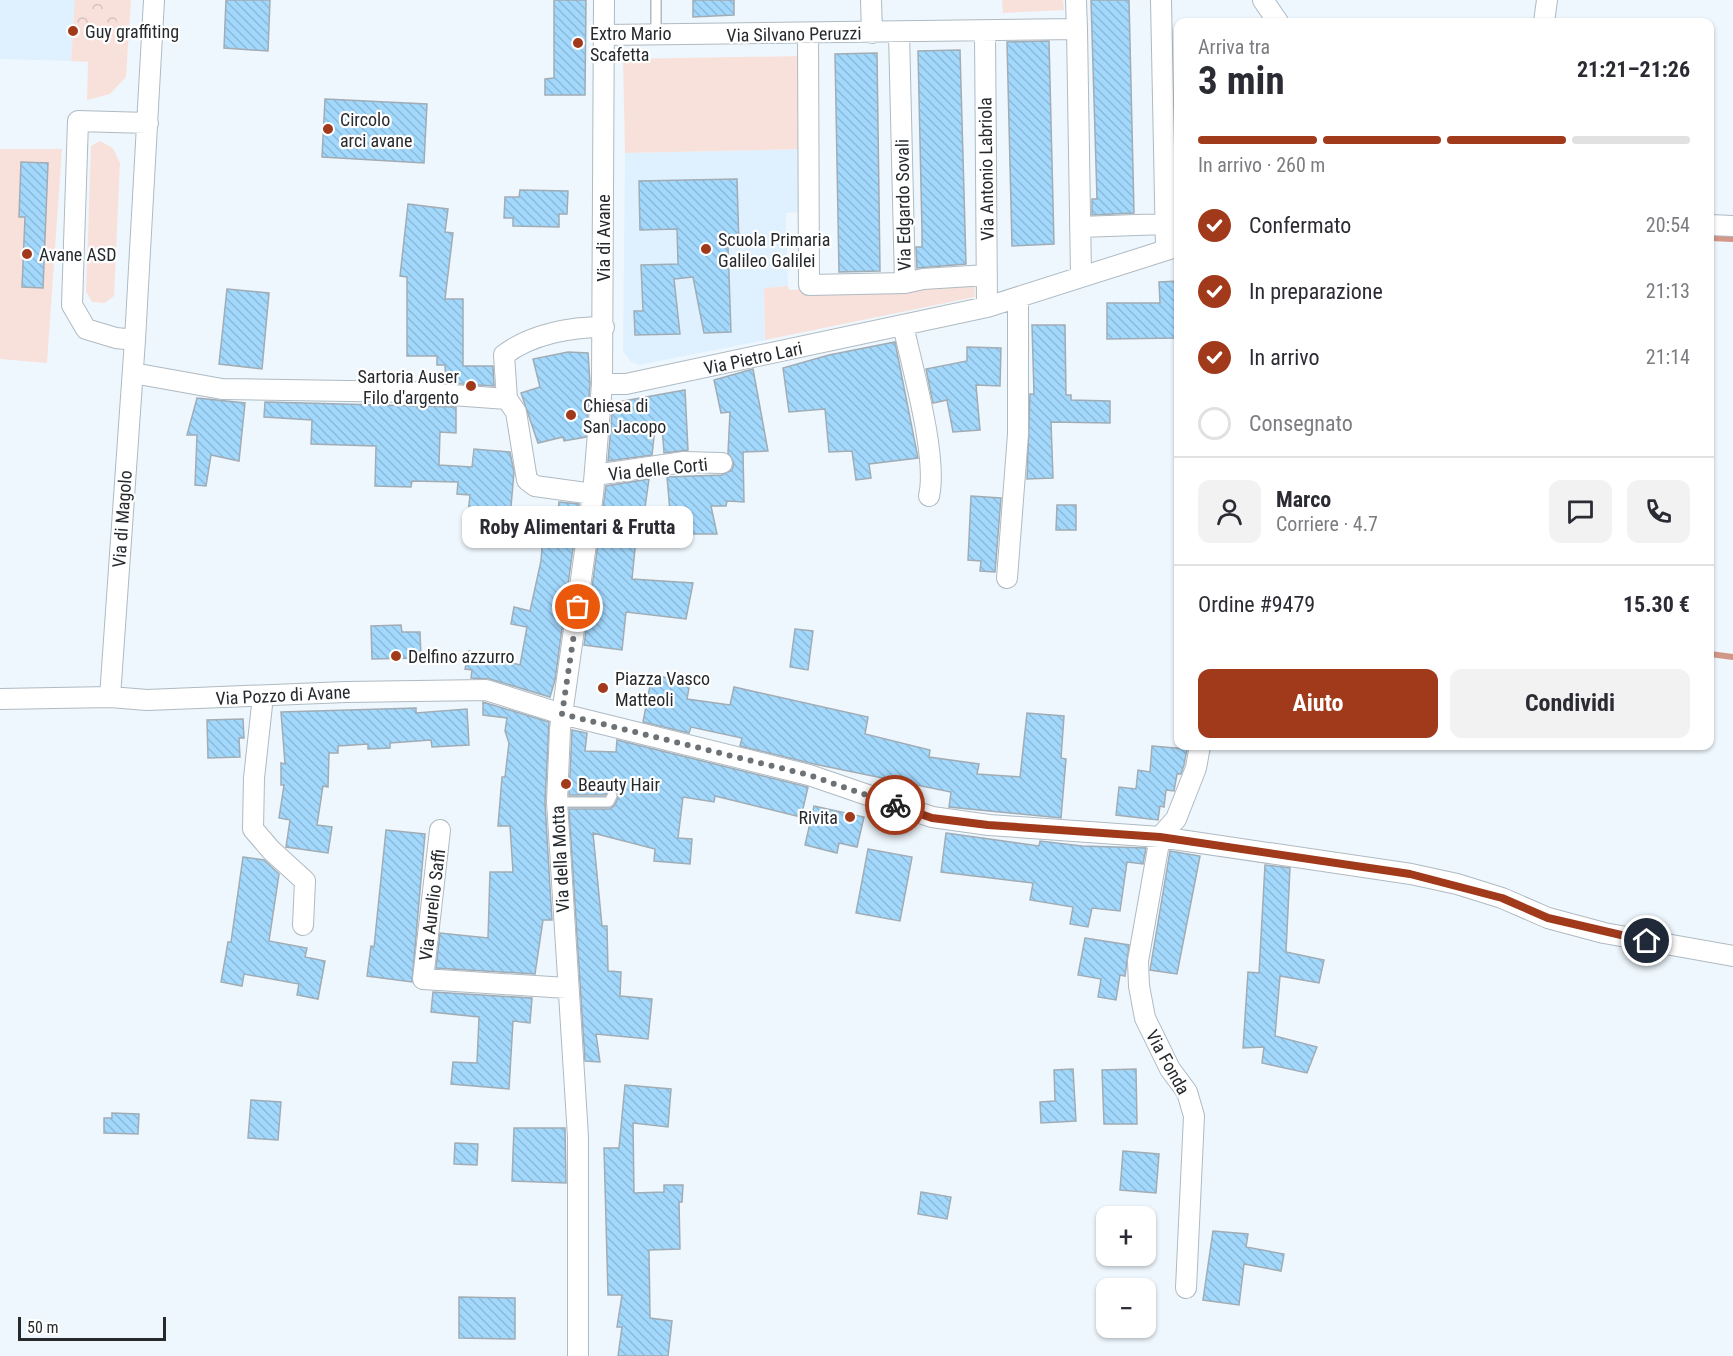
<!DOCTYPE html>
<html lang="it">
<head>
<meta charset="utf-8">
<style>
  :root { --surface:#fff; --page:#f2f2f3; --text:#2b2b33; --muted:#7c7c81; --line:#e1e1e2; --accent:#a1391b }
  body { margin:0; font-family:"Roboto Condensed",sans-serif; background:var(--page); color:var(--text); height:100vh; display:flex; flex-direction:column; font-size:22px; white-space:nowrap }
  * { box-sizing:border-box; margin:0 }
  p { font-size:20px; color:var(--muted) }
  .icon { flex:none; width:33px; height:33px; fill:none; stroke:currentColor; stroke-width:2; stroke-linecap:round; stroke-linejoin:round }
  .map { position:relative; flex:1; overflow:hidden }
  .side { position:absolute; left:1174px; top:18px; width:540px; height:732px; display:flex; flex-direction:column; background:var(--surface); border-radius:12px; box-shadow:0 2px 4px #0004 }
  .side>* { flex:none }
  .controls { position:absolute; left:1096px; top:1206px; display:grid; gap:12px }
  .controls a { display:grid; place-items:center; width:60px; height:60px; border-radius:12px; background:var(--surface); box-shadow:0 2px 4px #0004; font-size:30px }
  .scale { position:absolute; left:18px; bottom:15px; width:148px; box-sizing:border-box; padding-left:6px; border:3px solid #262a2d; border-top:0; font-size:16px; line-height:21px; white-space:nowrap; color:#262a2d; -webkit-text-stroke:4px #fff; paint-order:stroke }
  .pin { position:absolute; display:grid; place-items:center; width:51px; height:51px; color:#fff; margin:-26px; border:3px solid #fff; border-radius:50%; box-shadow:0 2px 6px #0007 }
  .courier { position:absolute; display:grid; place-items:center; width:60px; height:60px; margin:-30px; border:4px solid #a1391b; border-radius:50%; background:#fff; color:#222; box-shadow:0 2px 8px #0007 }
  .bubble { position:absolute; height:42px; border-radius:12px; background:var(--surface); box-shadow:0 2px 4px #0004; font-size:20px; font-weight:700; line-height:42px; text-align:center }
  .summary em { font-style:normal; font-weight:700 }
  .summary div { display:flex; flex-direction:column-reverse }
  .summary { display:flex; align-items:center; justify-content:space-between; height:102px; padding:0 24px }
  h1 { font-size:39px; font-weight:700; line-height:45px }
  .bar { display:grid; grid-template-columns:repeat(4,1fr); gap:9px 6px; align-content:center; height:72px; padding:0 24px }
  .bar i { height:8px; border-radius:4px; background:var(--line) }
  .bar .on { background:var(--accent) }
  .bar p { grid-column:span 4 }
  .line { display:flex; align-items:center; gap:15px; padding:0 24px; border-top:2px solid var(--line) }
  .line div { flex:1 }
  .round { display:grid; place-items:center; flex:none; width:63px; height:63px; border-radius:12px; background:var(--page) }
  ol { padding:0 24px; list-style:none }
  li { display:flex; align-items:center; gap:18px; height:66px }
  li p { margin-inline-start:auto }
  li .icon { padding:6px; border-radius:50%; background:var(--accent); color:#fff; stroke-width:4 }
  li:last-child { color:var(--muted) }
  li i { width:33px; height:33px; border:3px solid var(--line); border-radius:50% }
  .button { display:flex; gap:12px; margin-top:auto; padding:12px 24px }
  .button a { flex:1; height:69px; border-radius:12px; background:var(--accent); color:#fff; font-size:24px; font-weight:700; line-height:69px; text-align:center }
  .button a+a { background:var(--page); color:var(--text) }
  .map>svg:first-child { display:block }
  .built { fill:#dff1fe }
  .grass { fill:#f9e1db }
  .park { fill:url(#park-crowns) }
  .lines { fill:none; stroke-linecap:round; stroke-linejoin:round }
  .stream { stroke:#d29786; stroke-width:6 }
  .building { fill:url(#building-back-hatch); stroke:#a1acb4; stroke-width:1.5 }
  .lane-casing { stroke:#afbac2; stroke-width:12 }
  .street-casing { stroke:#afbac2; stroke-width:22 }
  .lane { stroke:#fff; stroke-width:9 }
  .street { stroke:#fff; stroke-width:20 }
  .done { stroke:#6c7276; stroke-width:6; stroke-dasharray:0 10.8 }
  .route { stroke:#a1391b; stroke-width:8 }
  .poi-dot { fill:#a1391b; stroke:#fff; stroke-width:2 }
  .labels { text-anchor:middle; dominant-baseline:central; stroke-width:4.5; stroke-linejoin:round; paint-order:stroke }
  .poi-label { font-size:18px; fill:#262a2d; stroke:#fff; text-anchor:start }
  .street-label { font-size:18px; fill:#262a2d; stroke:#fff }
</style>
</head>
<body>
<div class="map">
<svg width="1733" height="1356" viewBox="0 0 1733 1356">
  <defs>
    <pattern id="park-crowns" width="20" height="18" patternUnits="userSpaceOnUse" patternTransform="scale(1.5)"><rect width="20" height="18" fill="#f9e1db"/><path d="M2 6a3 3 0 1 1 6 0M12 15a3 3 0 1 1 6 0" fill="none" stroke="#d5c1bc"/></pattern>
    <pattern id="building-back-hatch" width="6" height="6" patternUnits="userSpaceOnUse" patternTransform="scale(1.5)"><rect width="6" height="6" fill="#a3d8fd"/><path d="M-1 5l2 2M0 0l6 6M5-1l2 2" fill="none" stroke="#8cbad9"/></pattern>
  </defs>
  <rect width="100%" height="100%" fill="#eef7fd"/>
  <!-- built -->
  <path class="built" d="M0,0h75l-4,61 -71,-2z
    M803,149l1,63 -18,1 2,73 -24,2 1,52 -126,25 -9,-4 -7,-10 2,-198z"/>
  <!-- grass -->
  <path class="grass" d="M75,0h56l-5,77 -16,17 -23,6 1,-38 -17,-1z
    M1002,0h61l1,10 -61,3z
    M801,56l2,93 -178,4 -2,-94z
    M100,141l13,7 7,15 -6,133 -9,7 -13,-1 -6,-10 5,-146z
    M0,149h62l-15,214 -47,-4z
    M974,282l1,15 -210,43 -1,-52 24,-2 1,4z"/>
  <!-- park -->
  <path class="park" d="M75,0h43l-2,36 -43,-2z"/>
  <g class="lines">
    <!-- stream -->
    <path class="stream" d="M1710,238l23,1
      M1710,654l23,3"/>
  </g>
  <!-- building -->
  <path class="building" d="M226,0h44l-2,51 -44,-3z
    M554,0h32l-1,95h-40v-16l9,-1z
    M693,0h41v15l-41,2z
    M1091,0h38l5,213 -42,2v-16h5z
    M1049,41l5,203 -42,2 -5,-204z
    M960,50l6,214 -49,4 -1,-21h6v-16l-4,-180z
    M877,53l3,218 -41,1 -4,-218z
    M325,99l102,5 -3,59 -102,-6z
    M21,162l27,1 -5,125 -21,-1 3,-70h-6z
    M737,179l2,67h-11l3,86 -27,1 -11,-56 -19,2 6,55 -45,1 -1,-24h9l-2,-46 37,-1 -1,-35 -37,1 -1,-49z
    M520,190l48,1 -1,23h-8v13l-46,-1v-8h-9l1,-21h14z
    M408,204l40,5 -3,23 8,1 -8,66h18v67h30l1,20 -48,-3 -1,-18h-8v-9h-30v-79l-7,-1z
    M1179,281v57l-72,1v-36h53l-1,-21z
    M227,289l42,4 -7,76 -43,-5z
    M1032,325h33l1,70h5v5l39,1v22l-59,-1 2,56 -26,1 3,-85h4z
    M895,342l23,116 -49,6 2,14 -15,2 -4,-29 -23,1 -4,-43 -36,3 -6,-44 46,-13z
    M967,347l34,1 -1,38 -24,-1 4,45 -27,2 -6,-32 -14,3 -7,-34 41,-8z
    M568,352l20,1 2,30 -4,54 -22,4 -1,-4 -25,6 -17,-50 19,-6 -7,-28z
    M753,369l15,82 -25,1 1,50 -17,-1 -1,5h-15l6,28h-45l-5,-57 55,-2 10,-5 2,-7 -6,-10 2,-41 -9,1 -7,-33z
    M685,390l3,60 -24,3 -2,-26h-7l-3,28 -44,6 5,-58z
    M197,398l48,5 -6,58 -28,-6 -5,31 -11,-1 2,-50h-10z
    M265,402l191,5v26l-16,-1 -1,33 33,2 2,-18 36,3 4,20 -4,46 -42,-4 2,-19 -13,-1 1,-12 -46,-1 -1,6 -36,-1 1,-40 -65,-2 1,-24 -48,-3z
    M649,479l-7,50h-5l-5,50 61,4 -7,36 -60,-7 -4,38 -38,-5 22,-159z
    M971,496l30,2 -6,74 -15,-1 1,-10 -13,-1z
    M559,502l20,2 -24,176 -5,17 -60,-18 -19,-1 1,-8 -7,-1 4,-18 51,14 7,-38 -16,-3 3,-17 16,4 11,-50 2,-27 8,-17 6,1z
    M1057,505h19v25h-20z
    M401,625l1,7h18l1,26 -49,1 -1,-33z
    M795,629l18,2 -5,39 -18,-3z
    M652,675l38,7 -3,17 43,6 4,-18 134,30 -3,17 65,16 -1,7 50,7 -2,10 43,3 7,-64 37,3 -3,42 5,1 -5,59 -112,-11 2,-15 -137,-28 -74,-18 2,-8 -51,-11 -2,6 -46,-11z
    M483,702l66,20 -4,81 7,117h-9l-8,54 -99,-6 4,-35 48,5 2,-66h23l-3,-46h-12l4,-49h3l4,-34 -4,-12 2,-13 -24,-3z
    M416,708v5l51,-4 2,36 -37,2 -1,-7 -41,3v5l-22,1v-5l-30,2v7h-9l-1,34 -5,-1 -6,39 15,2 -4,26 -42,-6 4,-27 -11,-2 5,-33h-3v-22l4,1 -4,-52z
    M243,719l1,19h-5l1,19 -32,1 -1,-38z
    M572,730l15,3 -2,18 31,1 1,-12 191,47 -7,30 -86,-21 -1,6 -31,-5 -5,41 14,1 -2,25 -36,-3 1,-12 -62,-16 9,93h5l1,45 13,1 -1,24 32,3 -4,40 -52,-5 4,28 -15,-1 -16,-252h41l5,-4 4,-10 -7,-6 -7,6h-36z
    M1152,746l35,3 -3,16 -3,9h-4l-3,17 -8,-1 -2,17 -4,-1 -2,14 -42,-5 3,-28 17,2 2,-19 12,2z
    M814,806l50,11 -7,30 -18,-4 -2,10 -32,-8z
    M386,830l39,4 -13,148 -45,-6 4,-30 3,1z
    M946,833l93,13 1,-5 42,5 64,2 -3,16 -16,-2 -7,49 -28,-3 -4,19 -18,-3 3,-17 -43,-7 3,-17 -92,-11z
    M868,849l44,8 -12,64 -44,-8z
    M1170,851l30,5 -23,118 -27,-4z
    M243,857l21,3 15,14 -10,67 38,7 -2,9 20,4 -7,38 -21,-4 2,-11 -55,-10 -2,12 -21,-4 7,-40h3z
    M1265,865l25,3 -4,84 38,8 -5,23 -39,-7 -5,60 42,11 -10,26 -45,-10 2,-16 -21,1 5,-76 11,1z
    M1085,938l44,7 -4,31 -5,-1 -4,25 -18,-3 3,-18 -23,-4z
    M433,992l99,6 -2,25 -17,-2 -4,68 -58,-5 2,-22 24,1 2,-46 -48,-5z
    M1073,1069l3,52 -35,2 -1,-21 15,-1 -1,-31z
    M1136,1069l1,55h-33l-2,-54z
    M625,1085l46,4 -3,38 -35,-4 1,70 30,-1v-7h19l-1,17h-3l1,47 -31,1 1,68 22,3 -4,35h-50l4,-29h-5l5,-32h-14l-4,-147h15z
    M251,1100l30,2 -3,38 -30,-2z
    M112,1113l27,1 -1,20 -34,-1v-15h8z
    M514,1128h51l1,55 -54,-2z
    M455,1143l23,1 -1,21 -23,-1z
    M1123,1151l36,3 -3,39 -36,-3z
    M921,1192l30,5 -4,22 -29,-5z
    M1213,1231l35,3 -2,13 38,7 -3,17 -37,-7 -5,41 -36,-5z
    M459,1297l56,1v41l-56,-1z"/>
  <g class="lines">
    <!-- lane casing -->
    <g class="lane-casing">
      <path id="lane" d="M656,0v35
        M557,802h52l3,-6"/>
    </g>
    <!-- street casing -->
    <g class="street-casing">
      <path id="street" d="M871,0l1,33
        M1161,0l5,248
        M1263,0l15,22
        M1544,22l3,-22
        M1077,29l4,247
        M985,31l2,276
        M899,33l6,250
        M808,34l1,251 96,-2 18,-4 64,-4
        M604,35l473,-6 -1,-29
        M1710,225l23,1
        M1080,227l85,-3
        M903,325c9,42 35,132 26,171
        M135,340l-19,-2 -30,-9 -14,-24 6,-184 70,2
        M133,373l89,16 189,3 96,7 9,13 11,68 8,6 58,8
        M602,384h24l361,-77 192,-61
        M507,399l-3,-44c27,-21 67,-28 100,-28
        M595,475l89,-13 38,1
        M1007,578l11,-144v-137
        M263,696l-9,82 -1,51 18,21 34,31 -2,44
        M110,697l25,-357 19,-340
        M0,699l110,-2 37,3 199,-8 140,-2 76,24 247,61 123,42 57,8 171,12 251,37 46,10 45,14 46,20 56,15 129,23
        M440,830l-17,149 144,9
        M1186,1288l8,-172 -7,-24 -17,-23 -25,-51 -6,-32 -1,-25 22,-124 16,-18 20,-51 4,-22
        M578,1356v-219l-21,-335 3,-73 33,-235 9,-110 2,-384"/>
    </g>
    <!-- lane -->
    <use href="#lane" class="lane"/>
    <!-- street -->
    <use href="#street" class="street"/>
  </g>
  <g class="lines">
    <!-- done -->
    <path class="done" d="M578,607l-16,107 247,61 86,30"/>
    <!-- route -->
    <path class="route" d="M895,805l37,13 56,7 172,12 250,37 92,24 46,20 99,23"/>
  </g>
  <!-- markers -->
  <g class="poi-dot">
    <circle cx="73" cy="31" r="6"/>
    <circle cx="578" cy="43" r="6"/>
    <circle cx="328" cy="129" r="6"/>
    <circle cx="706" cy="249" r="6"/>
    <circle cx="27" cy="254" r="6"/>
    <circle cx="471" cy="386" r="6"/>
    <circle cx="571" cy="415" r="6"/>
    <circle cx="396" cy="656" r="6"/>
    <circle cx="603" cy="688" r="6"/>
    <circle cx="566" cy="784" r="6"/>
    <circle cx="850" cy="817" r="6"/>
  </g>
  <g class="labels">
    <!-- poi labels -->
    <g class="poi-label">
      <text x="85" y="31">Guy graffiting</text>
      <text x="590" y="33">Extro Mario<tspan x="590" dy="21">Scafetta</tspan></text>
      <text x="340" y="119">Circolo<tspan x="340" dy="21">arci avane</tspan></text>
      <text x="718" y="239">Scuola Primaria<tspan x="718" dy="21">Galileo Galilei</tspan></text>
      <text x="39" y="254">Avane ASD</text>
      <text x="459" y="376" text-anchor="end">Sartoria Auser<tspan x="459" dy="21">Filo d'argento</tspan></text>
      <text x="583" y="405">Chiesa di<tspan x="583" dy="21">San Jacopo</tspan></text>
      <text x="408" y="656">Delfino azzurro</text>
      <text x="615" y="678">Piazza Vasco<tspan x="615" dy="21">Matteoli</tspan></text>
      <text x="578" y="784">Beauty Hair</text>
      <text x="838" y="817" text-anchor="end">Rivita</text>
    </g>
    <!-- street labels -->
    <g class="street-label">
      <text transform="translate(794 34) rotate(-1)">Via Silvano Peruzzi</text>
      <text transform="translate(986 169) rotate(-91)">Via Antonio Labriola</text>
      <text transform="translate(903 205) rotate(-91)">Via Edgardo Sovali</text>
      <text transform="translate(603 238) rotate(-90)">Via di Avane</text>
      <text transform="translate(753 358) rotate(-12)">Via Pietro Lari</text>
      <text transform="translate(658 469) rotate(-6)">Via delle Corti</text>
      <text transform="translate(122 519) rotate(-86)">Via di Magolo</text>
      <text transform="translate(283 695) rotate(-3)">Via Pozzo di Avane</text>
      <text transform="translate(560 859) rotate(-93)">Via della Motta</text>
      <text transform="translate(432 905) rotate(-83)">Via Aurelio Saffi</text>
      <text transform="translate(1168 1062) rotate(61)">Via Fonda</text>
    </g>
  </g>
</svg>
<div class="controls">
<a>+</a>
<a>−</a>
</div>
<div class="scale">50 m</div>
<div class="pin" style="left:578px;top:607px;background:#ea580c"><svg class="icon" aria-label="bag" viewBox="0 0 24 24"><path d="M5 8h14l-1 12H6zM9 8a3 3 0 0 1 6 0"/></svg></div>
<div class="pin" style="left:1647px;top:941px;background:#1f2937"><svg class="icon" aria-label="home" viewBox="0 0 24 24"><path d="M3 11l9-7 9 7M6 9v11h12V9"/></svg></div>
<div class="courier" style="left:895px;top:805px"><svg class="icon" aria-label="bike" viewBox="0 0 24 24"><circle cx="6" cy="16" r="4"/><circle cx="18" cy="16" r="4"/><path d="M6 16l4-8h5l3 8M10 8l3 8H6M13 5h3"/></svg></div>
<div class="bubble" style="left:462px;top:506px;width:231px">Roby Alimentari &amp; Frutta</div>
<section class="side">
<div class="summary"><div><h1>3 min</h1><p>Arriva tra</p></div><em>21:21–21:26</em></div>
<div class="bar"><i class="on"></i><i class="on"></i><i class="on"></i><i></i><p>In arrivo · 260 m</p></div>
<ol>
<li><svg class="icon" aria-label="check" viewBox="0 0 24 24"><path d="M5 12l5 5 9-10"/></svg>Confermato<p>20:54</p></li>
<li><svg class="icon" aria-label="check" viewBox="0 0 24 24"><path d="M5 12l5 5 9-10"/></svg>In preparazione<p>21:13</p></li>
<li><svg class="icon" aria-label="check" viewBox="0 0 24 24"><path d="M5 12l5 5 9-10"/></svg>In arrivo<p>21:14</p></li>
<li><i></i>Consegnato</li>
</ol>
<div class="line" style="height:108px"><a class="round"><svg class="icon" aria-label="person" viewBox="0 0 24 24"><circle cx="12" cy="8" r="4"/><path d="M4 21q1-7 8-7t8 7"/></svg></a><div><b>Marco</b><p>Corriere · 4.7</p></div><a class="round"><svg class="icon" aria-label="chat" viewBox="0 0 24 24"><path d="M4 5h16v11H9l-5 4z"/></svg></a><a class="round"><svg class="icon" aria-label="phone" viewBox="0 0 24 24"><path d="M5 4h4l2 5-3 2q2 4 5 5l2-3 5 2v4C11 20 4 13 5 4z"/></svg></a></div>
<div class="line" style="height:78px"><div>Ordine #9479</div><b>15.30 €</b></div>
<div class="button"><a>Aiuto</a><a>Condividi</a></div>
</section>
</div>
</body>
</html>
